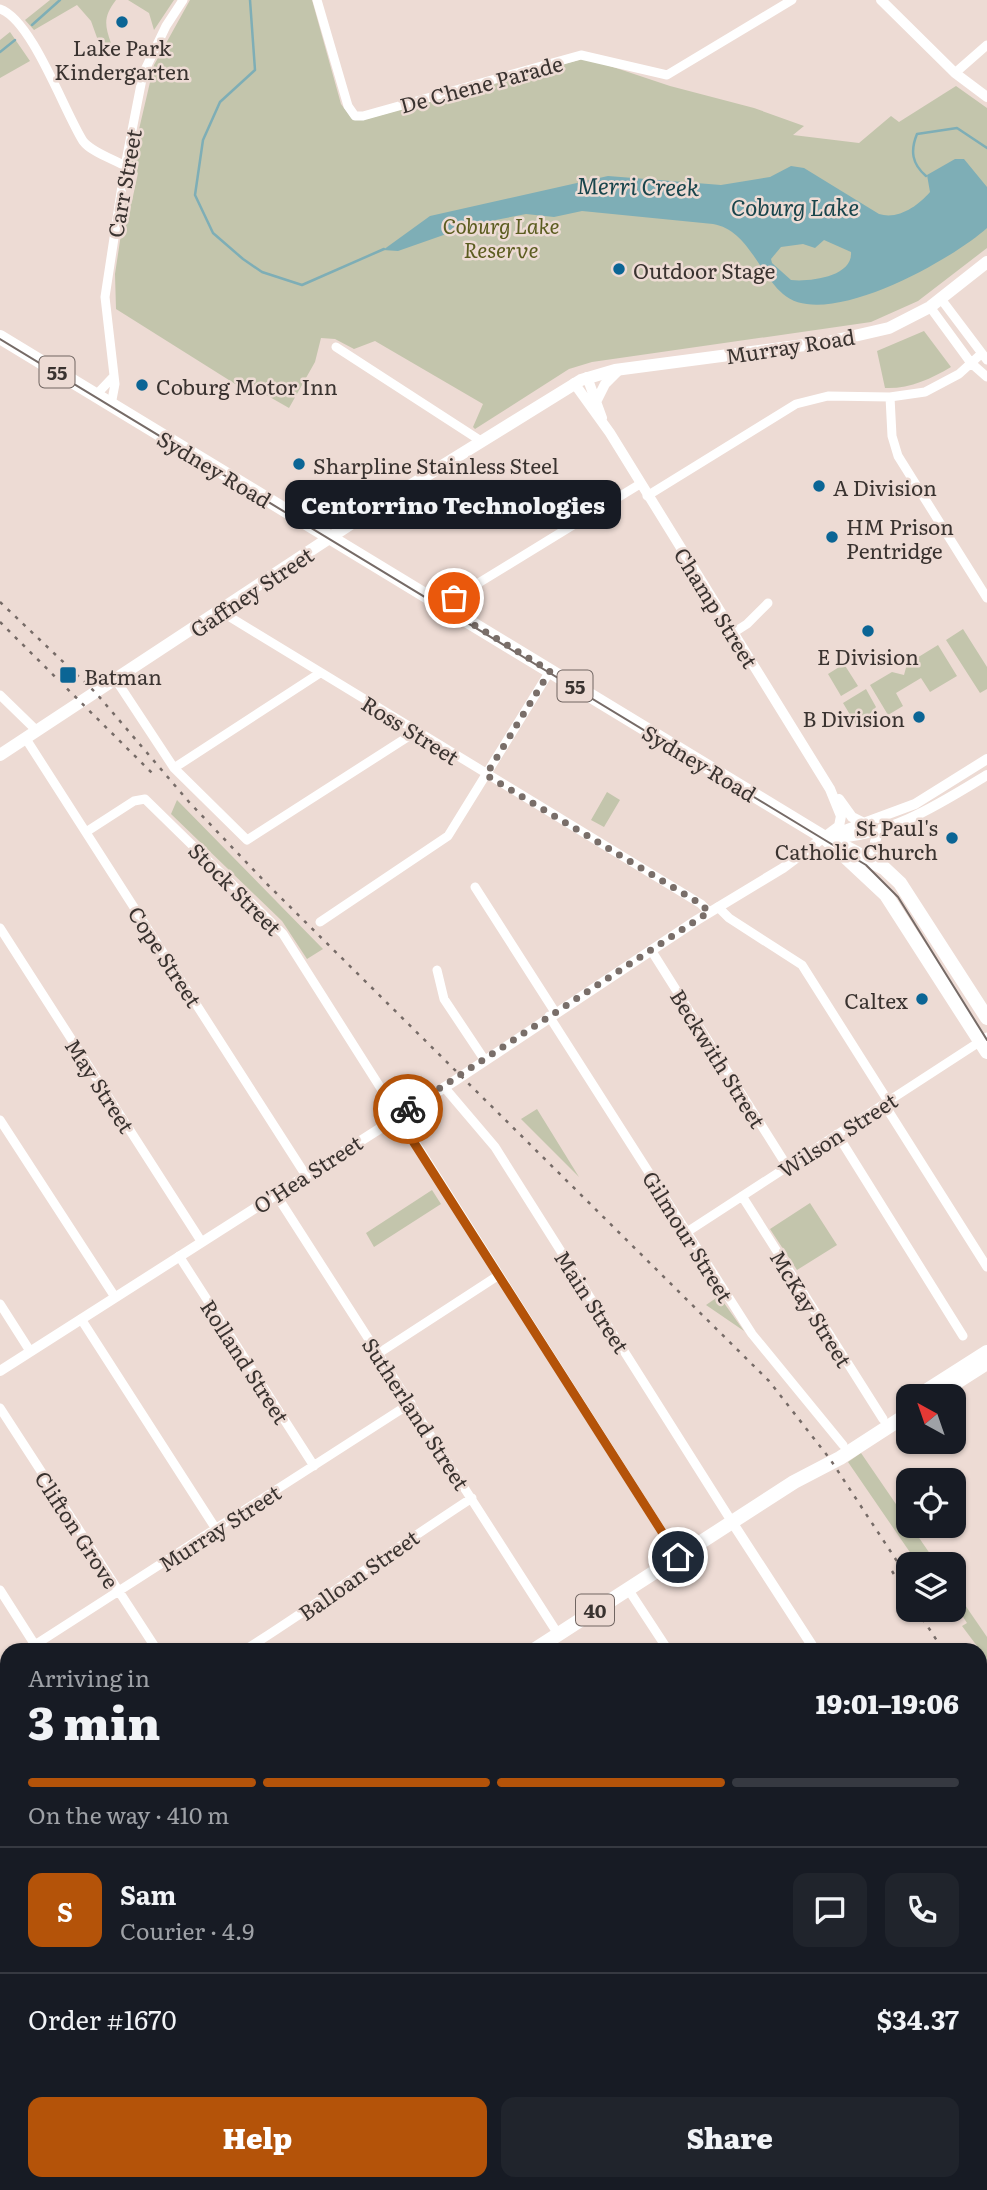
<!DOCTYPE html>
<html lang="en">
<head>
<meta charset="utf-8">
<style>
  :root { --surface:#171b24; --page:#20242c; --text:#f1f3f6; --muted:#9ea1a6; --line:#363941; --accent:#b45309 }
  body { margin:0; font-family:Literata,serif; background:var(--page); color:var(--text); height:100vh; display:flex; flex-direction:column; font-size:26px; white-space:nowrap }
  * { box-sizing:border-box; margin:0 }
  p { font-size:23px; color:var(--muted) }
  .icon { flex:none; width:38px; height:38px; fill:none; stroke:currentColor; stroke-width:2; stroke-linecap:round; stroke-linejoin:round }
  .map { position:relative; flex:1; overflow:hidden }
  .side { position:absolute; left:0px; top:1643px; width:987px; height:548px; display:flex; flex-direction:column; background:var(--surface); border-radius:21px 21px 0 0; box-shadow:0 2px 5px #0004 }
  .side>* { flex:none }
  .needle { width:46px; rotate:320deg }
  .tools { position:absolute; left:896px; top:1384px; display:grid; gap:14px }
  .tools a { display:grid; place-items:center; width:70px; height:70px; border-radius:14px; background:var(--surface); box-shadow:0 2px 5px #0004; font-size:35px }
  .pin { position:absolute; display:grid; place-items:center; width:60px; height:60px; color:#fff; margin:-30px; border:4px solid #fff; border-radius:50%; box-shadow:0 2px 7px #0007 }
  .courier { position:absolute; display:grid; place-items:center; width:70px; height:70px; margin:-35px; border:5px solid #b45309; border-radius:50%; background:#fff; color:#222; box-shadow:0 2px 9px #0007 }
  .bubble { position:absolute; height:49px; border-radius:14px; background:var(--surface); box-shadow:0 2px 5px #0004; font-size:23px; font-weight:800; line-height:49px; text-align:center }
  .headline em { font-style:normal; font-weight:800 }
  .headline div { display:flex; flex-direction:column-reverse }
  .headline { display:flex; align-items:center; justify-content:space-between; height:119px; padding:0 28px }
  h1 { font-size:46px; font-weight:800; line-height:52px }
  .bar { display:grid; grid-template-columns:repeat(4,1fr); gap:10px 7px; align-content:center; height:84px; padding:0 28px }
  .bar i { height:9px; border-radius:5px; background:var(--line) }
  .bar .on { background:var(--accent) }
  .bar p { grid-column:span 4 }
  .line { display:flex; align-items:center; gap:18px; padding:0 28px; border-top:2px solid var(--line) }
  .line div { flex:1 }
  .round { display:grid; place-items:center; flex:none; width:74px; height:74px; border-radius:14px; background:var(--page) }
  .primary-button { display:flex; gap:14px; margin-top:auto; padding:14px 28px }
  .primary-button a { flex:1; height:80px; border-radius:14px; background:var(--accent); color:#fff; font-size:28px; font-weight:800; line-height:80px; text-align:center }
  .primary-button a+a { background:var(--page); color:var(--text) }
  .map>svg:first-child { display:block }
  .green { fill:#c3c5ac }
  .water { fill:#7eaeb6; fill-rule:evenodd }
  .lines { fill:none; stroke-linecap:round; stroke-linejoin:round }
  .stream { stroke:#7eaeb6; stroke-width:2.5 }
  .minor { stroke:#fff; stroke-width:9 }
  .tertiary { stroke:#fff; stroke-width:10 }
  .secondary { stroke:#fff; stroke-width:12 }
  .trunk { stroke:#fff; stroke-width:14 }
  .tram { stroke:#766b67; stroke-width:2 }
  .rail { stroke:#766b67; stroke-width:2.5; stroke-dasharray:3.5 7; stroke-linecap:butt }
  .done { stroke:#796e69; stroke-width:7; stroke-dasharray:0 12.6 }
  .route { stroke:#b45309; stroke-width:9 }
  .poi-dot { fill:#0b6595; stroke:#eddbd4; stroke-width:2.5 }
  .labels { text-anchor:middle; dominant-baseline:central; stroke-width:5; stroke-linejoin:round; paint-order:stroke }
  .shield { fill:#eddbd4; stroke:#706561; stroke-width:2 }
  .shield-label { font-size:19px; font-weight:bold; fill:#3a3330 }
  .poi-label { font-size:21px; fill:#3a3330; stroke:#eddbd4; text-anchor:start }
  .street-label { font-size:21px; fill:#3a3330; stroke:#eddbd4 }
  .park-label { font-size:21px; font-style:italic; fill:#5b5c1f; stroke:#eddbd4 }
  .water-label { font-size:23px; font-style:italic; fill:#19454c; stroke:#eddbd4 }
</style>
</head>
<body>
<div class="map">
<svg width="987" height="2190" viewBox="0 0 987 2190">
  <rect width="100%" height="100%" fill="#eddbd4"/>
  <!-- green -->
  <path class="green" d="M50,0h66c-12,16 -12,24 -5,43l-11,3 -9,-25 -14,-16 -43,25 -9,-10z
    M128,0h46l-20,30 -5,-17z
    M190,0h122l29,104 12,16h10l223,-62 84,28 84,22 50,18 -11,9 66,8 32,-27 8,6 57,-36 31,22v140l-69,53 -47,21 -279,40 -23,7 -94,60 -2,-2 10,-23 -108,-63 -21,8 -19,-10 -14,-1 -6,24 -26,46 -42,-24 -7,3 -124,-78 -1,-35 11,-73h6l6,-28 -8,-5 24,-103z
    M10,32l20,29 -30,17v-38z
    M924,331l27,36c-20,12 -42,22 -66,21l-8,-37z
    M963,629l24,38v22l-7,4 -34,-53z
    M938,645l19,31 -27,16 -9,-14 -25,15 7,13 -15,9 -18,-30 22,-13 12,3 3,-11z
    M844,664l14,22 -17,10 -13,-22z
    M866,689l10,18 -18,21 -15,-25z
    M607,792l13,8 -16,27 -13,-7z
    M177,800l146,149 -16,10 -25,-38 -111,-107z
    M537,1109l42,68 -58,-58z
    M432,1190l9,14 -67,43 -8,-14z
    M810,1203l27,42 -40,25 -27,-41z
    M719,1296l25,35 -38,-26z
    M861,1453l76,111h-19l-70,-102z
    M954,1589l33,48v32l-7,5v-24l-18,-24 5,-3 -13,-20z
    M7,2060v124h76l-9,6h-74v-125z"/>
  <!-- water -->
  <path class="water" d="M955,159h9l23,28v41c-34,31 -162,104 -204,66 -25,-22 -35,-64 -70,-70l-131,-13 -28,6 -28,-3 -51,10 -77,27 -15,-1 47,-34 178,-40 113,9 49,-8 21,-11 13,2 75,46c19,6 39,-8 51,-22l-3,-17zM824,240l27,12c2,25 -42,30 -60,28l-19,-17 -1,-4 10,-12 22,-3 12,4z"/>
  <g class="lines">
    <!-- stream -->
    <path class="stream" d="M250,0l5,70 -35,32 -17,38 -8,55 18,38 30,26 19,13 40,13 82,-36
      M32,25l28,-25
      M0,52l15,-12
      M926,176c-14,-12 -16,-25 -9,-42l40,-6 30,20"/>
    <!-- minor -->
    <path class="minor" d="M317,0l31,106 7,10h8l218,-61 86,20 125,-75
      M0,9c32,11 64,102 83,132 8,11 30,18 42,25
      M955,73l32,-28
      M941,299l46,61
      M930,307l41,56 16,14
      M336,347l145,94
      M96,395l18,-19
      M890,397l2,39 6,20 89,142
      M111,405l4,-21 -10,-87 20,-131 18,-92 23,-48 17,-26
      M647,496l149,-92 32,-8 62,1 35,-5 34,-18 22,-20
      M446,608l8,-10 186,-114
      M220,611l481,293 8,8
      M733,633l14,-9 21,-21
      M116,680l58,88 73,72 170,-109
      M0,695l37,36
      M26,739l279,435
      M174,768l146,-95
      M86,832l48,-31 11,-2 138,135 395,623
      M475,887l80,125
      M718,907l11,11 73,47 86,136
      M320,922l128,-86 102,-165
      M0,928l201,313
      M651,950l136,216
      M437,970l7,29 40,60
      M549,1016l203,318 91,111
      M444,1087l51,60 237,375
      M884,1104l103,163
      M0,1120l115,177
      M837,1134l126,202
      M275,1193l283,441
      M742,1196l141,223
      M687,1232l300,-195
      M179,1256l135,210
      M0,1304l30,47
      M81,1319l135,210
      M379,1353l120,-78
      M0,1408l157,242
      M628,1589l40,61
      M0,1590l35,55
      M27,1650l384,-247
      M245,1650c77,-49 150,-102 227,-152
      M0,1668l7,-5
      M0,1816l7,11
      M980,2029l7,11
      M209,2184l4,6
      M337,2184l4,6
      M468,2184l3,6
      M602,2184l4,6
      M783,2184l4,6
      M914,2184l3,6
      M187,2190l9,-6"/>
    <!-- tertiary -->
    <path class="tertiary" d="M881,0l74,73 32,24
      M587,377l15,41
      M597,400l8,-16 14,-14
      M839,799l13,18 10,5
      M881,829c-9,13 -9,26 2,38
      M834,834l81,-30 72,-45
      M828,838c59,0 110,-33 159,-63
      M0,1371l456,-291 241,-160 86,-52 56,-42 2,-10 -11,-27 -220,-356 -36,-50
      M732,1522l83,128
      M980,1902l7,11
      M980,2006l7,-4
      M694,2190l10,-6"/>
    <!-- secondary -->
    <path class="secondary" d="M0,755l387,-255 194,-120 34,-10 213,-28 61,-14 41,-21 57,-45"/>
    <!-- trunk -->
    <path class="trunk" d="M0,337l825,501 61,57 101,157
      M843,846l41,22 16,15 87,135
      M918,1396l69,-44
      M935,1396l52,-33
      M534,1650l260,-168 46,-24 68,-44
      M0,1994l7,-4"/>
    <!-- tram -->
    <path class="tram" d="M0,339l866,526 32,32 89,143"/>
    <!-- rail -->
    <path class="rail" d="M0,602l96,91 93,109 78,82 502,497 61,78 78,119
      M0,622l154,153
      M892,1571l16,26
      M917,1610l26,40
      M980,1690l7,11
      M980,1708l7,10"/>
  </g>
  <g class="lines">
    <!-- done -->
    <path class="done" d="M408,1109l301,-197 -8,-8 -215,-129 64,-104 -104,-63 8,-10"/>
    <!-- route -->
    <path class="route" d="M408,1109l-10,6 6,12 274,430"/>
  </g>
  <!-- markers -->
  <g class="poi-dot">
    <circle cx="122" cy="22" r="7"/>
    <circle cx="619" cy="269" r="7"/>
    <circle cx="142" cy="385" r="7"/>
    <circle cx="299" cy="464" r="7"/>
    <circle cx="819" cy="486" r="7"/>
    <circle cx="832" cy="537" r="7"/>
    <circle cx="868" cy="631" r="7"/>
    <rect x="59" y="666" width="18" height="18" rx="3.5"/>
    <circle cx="919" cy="717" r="7"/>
    <circle cx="952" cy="838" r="7"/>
    <circle cx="922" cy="999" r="7"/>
  </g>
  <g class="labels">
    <!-- shield labels -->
    <g class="shield">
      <rect x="39.5" y="356.5" width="35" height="31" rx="5"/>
      <rect x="557.5" y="670.5" width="35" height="31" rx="5"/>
      <rect x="576" y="1594.5" width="38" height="31" rx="5"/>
    </g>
    <g class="shield-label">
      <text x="57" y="372">55</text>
      <text x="575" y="686">55</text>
      <text x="595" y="1610">40</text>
    </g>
    <!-- poi labels -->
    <g class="poi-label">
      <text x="122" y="46" text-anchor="middle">Lake Park<tspan x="122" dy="24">Kindergarten</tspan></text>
      <text x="633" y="269">Outdoor Stage</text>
      <text x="156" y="385">Coburg Motor Inn</text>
      <text x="313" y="464">Sharpline Stainless Steel</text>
      <text x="833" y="486">A Division</text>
      <text x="846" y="525">HM Prison<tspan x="846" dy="24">Pentridge</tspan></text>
      <text x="868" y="655" text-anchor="middle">E Division</text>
      <text x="84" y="675">Batman</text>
      <text x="905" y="717" text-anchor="end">B Division</text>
      <text x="938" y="826" text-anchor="end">St Paul's<tspan x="938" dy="24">Catholic Church</tspan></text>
      <text x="908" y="999" text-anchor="end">Caltex</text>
    </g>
    <!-- street labels -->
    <g class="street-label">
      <text transform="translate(481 83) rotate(-15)">De Chene Parade</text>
      <text transform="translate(123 183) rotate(-80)">Carr Street</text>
      <text transform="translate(790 345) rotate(-9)">Murray Road</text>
      <text transform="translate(215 468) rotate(31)">Sydney Road</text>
      <text transform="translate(251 591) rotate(-34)">Gaffney Street</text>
      <text transform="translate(717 607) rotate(58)">Champ Street</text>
      <text transform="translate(411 729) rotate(32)">Ross Street</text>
      <text transform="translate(700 762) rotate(31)">Sydney Road</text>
      <text transform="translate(236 888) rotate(45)">Stock Street</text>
      <text transform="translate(166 956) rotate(57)">Cope Street</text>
      <text transform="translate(719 1058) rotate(58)">Beckwith Street</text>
      <text transform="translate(101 1085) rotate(57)">May Street</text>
      <text transform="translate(837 1134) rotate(-33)">Wilson Street</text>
      <text transform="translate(307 1173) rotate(-33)">O'Hea Street</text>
      <text transform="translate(689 1236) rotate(58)">Gilmour Street</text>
      <text transform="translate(593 1301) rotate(57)">Main Street</text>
      <text transform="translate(812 1308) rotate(58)">McKay Street</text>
      <text transform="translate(246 1361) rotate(57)">Rolland Street</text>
      <text transform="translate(417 1413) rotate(57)">Sutherland Street</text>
      <text transform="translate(219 1527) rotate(-33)">Murray Street</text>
      <text transform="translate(78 1529) rotate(57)">Clifton Grove</text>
      <text transform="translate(358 1574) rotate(-35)">Balloan Street</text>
    </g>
    <!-- park labels -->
    <g class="park-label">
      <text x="501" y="224">Coburg Lake<tspan x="501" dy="24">Reserve</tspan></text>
    </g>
    <!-- water labels -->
    <g class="water-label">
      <text transform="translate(638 185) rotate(1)">Merri Creek</text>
      <text x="795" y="206">Coburg Lake</text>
    </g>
  </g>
</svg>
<div class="tools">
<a><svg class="needle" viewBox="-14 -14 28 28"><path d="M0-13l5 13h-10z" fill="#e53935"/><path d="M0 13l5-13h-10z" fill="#9ea1a6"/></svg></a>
<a><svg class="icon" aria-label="locate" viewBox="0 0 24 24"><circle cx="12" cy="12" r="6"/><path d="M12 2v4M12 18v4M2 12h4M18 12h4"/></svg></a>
<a><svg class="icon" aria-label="layers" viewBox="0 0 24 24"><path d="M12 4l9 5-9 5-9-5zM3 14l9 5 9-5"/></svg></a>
</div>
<div class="pin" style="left:454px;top:598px;background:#ea580c"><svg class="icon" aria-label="bag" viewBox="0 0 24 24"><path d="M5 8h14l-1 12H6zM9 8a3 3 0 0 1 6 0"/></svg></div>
<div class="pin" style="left:678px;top:1557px;background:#1f2937"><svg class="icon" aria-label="home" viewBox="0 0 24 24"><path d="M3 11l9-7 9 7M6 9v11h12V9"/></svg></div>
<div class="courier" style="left:408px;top:1109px"><svg class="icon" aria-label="bike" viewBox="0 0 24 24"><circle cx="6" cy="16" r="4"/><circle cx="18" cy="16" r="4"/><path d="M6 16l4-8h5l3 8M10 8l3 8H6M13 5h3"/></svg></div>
<div class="bubble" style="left:285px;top:480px;width:336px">Centorrino Technologies</div>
<section class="side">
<div class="headline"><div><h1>3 min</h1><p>Arriving in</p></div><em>19:01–19:06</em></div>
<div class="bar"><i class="on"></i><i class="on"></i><i class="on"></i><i></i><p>On the way · 410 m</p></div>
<div class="line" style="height:126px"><b class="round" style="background:var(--accent);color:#fff">S</b><div><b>Sam</b><p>Courier · 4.9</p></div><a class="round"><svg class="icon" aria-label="chat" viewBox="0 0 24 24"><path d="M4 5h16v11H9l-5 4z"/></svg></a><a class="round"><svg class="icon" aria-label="phone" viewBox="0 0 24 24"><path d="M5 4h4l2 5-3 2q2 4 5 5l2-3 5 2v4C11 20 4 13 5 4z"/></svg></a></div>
<div class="line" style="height:91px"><div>Order #1670</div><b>$34.37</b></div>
<div class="primary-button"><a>Help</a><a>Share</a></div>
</section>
</div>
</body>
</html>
